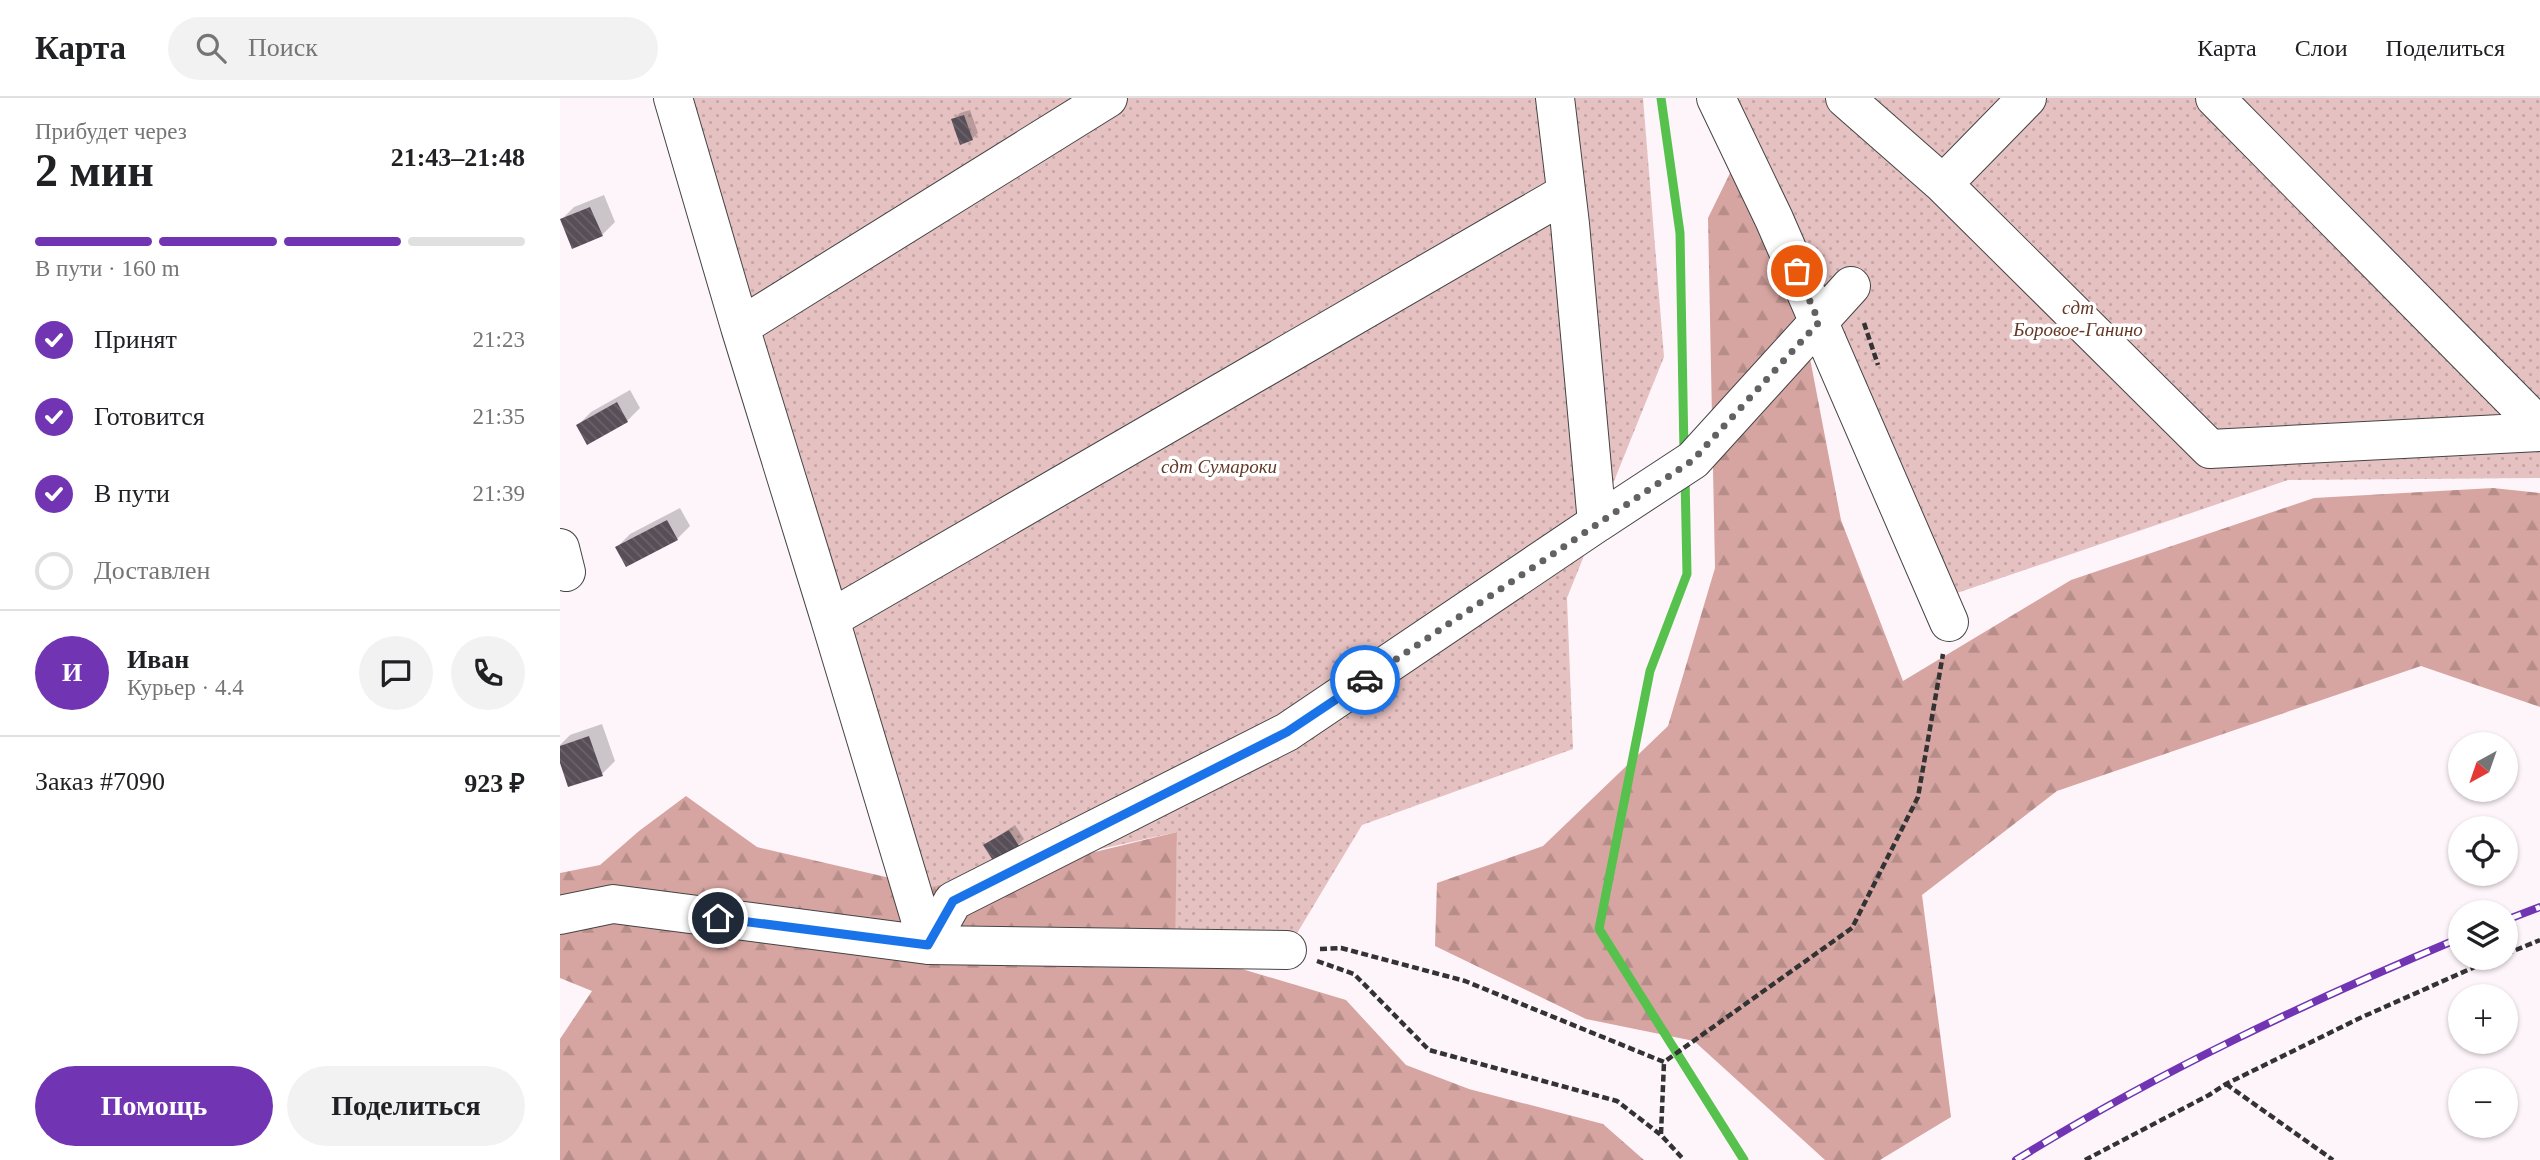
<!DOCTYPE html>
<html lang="ru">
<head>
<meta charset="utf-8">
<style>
  :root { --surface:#fff; --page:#f2f2f2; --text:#202124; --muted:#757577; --line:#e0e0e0; --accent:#7135b4 }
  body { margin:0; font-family:"Times New Roman",serif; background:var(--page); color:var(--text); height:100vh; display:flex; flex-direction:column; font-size:26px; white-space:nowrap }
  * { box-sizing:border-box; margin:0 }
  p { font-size:23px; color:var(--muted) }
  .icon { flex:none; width:38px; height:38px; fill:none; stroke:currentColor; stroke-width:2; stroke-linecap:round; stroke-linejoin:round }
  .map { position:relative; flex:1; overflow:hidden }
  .drawer { display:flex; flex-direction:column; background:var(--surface); width:560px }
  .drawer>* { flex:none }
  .needle { width:46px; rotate:220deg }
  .controls { position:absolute; left:1888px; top:634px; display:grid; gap:14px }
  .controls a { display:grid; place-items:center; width:70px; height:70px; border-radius:50%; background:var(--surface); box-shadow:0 2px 5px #0004; font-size:35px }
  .pin { position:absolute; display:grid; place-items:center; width:60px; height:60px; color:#fff; margin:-30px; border:4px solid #fff; border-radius:50%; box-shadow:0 2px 7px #0007 }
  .courier { position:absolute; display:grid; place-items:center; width:70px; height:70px; margin:-35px; border:5px solid #1a73e8; border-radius:50%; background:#fff; color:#222; box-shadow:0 2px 9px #0007 }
  .summary em { font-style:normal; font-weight:600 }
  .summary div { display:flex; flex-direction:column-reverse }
  .summary { display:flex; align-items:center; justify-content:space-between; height:119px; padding:0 35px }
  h1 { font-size:46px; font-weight:600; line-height:52px }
  .bar { display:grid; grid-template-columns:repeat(4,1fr); gap:10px 7px; align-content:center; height:84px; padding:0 35px }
  .bar i { height:9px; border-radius:5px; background:var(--line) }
  .bar .on { background:var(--accent) }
  .bar p { grid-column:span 4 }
  .line { display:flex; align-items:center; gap:18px; padding:0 35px; border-top:2px solid var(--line) }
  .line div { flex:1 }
  .round { display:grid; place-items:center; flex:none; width:74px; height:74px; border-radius:37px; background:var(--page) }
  ol { padding:0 35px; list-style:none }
  li { display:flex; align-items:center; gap:21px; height:77px }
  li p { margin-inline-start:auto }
  li .icon { padding:7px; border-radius:50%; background:var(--accent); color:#fff; stroke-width:4 }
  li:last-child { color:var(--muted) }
  li i { width:38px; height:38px; border:4px solid var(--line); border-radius:50% }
  .button { display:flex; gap:14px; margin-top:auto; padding:14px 35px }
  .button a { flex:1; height:80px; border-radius:42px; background:var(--accent); color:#fff; font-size:28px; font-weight:600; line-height:80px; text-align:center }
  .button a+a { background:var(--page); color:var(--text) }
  header { display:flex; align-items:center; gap:42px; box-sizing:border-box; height:98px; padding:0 35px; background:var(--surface); border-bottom:2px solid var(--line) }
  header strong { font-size:33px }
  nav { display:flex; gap:38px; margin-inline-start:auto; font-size:24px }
  .search { width:490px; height:63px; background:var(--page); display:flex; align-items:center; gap:18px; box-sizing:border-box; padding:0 24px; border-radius:38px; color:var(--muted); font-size:26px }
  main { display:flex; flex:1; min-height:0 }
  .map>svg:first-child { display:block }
  .grass { fill:url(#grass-dots) }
  .forest { fill:url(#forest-firs) }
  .shadow { fill:#0003 }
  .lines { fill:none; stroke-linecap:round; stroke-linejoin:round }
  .stream { stroke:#56c14c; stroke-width:9 }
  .building { fill:url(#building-back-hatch) }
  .minor-casing { stroke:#444; stroke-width:40 }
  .path { stroke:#333; stroke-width:4.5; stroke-dasharray:7 3.5; stroke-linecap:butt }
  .minor { stroke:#fff; stroke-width:38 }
  .rail-casing { stroke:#7135b4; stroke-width:8 }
  .rail { stroke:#fff; stroke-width:5; stroke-dasharray:16; stroke-linecap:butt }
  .done { stroke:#646163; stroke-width:7; stroke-dasharray:0 12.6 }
  .route { stroke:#1a73e8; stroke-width:9 }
  .labels { text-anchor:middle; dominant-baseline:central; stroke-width:7; stroke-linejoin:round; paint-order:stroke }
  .park-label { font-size:19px; font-style:italic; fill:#633926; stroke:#fff }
</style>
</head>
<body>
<header>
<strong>Карта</strong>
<div class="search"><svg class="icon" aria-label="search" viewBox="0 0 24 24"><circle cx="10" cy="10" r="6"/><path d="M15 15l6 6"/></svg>Поиск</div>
<nav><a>Карта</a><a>Слои</a><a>Поделиться</a></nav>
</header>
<main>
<section class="drawer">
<div class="summary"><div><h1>2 мин</h1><p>Прибудет через</p></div><em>21:43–21:48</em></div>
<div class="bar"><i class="on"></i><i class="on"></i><i class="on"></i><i></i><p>В пути · 160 m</p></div>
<ol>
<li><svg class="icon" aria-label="check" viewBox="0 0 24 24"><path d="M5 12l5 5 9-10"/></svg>Принят<p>21:23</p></li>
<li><svg class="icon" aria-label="check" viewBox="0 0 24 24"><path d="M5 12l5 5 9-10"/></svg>Готовится<p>21:35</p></li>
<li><svg class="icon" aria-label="check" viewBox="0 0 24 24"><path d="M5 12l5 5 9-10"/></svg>В пути<p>21:39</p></li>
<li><i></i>Доставлен</li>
</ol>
<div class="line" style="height:126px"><b class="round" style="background:var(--accent);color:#fff">И</b><div><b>Иван</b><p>Курьер · 4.4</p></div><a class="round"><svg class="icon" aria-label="chat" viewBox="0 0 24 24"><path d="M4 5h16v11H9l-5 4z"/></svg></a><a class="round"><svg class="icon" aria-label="phone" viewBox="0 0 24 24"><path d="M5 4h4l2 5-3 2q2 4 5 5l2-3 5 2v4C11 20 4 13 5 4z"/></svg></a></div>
<div class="line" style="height:91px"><div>Заказ #7090</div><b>923 ₽</b></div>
<div class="button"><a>Помощь</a><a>Поделиться</a></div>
</section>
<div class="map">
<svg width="1980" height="1062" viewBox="0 0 1980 1062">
  <defs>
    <pattern id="grass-dots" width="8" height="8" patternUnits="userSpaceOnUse" patternTransform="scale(1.75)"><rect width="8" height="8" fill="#e6c1c1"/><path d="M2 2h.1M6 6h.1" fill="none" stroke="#c4a5a5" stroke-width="1.8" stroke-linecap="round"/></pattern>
    <pattern id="forest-firs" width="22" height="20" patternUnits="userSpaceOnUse" patternTransform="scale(1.75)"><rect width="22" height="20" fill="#d6a5a1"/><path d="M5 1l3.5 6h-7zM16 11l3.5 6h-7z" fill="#b78d8a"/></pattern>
    <pattern id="building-back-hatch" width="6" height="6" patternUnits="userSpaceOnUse" patternTransform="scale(1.75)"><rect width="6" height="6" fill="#574e58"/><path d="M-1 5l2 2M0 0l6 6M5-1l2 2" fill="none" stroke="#6a636b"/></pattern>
  </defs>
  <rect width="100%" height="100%" fill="#fef5fb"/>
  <!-- grass -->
  <path class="grass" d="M113,0h970l21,259 -97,241 6,151 -211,76 -75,125 -113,-1 3,-117 -248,55z
    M1177,0h803v380l-252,2 -334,114z"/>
  <!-- forest -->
  <path class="forest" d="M1172,71l67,132 42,219 62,161 168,-101 243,-82 179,-10 47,5v214l-119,-41 -364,125 -135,104 29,222 -71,43h-55l-131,-119 -108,-22 -151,-73 2,-63 106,-37 125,-120 47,-158 -7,-350z
    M126,698l71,51 172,40 170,-36 78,-19 -2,117 171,51 60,65 63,24 134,35 41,36h-1084v-121l32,-48 -32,-13v-105l40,-8 39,-34z"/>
  <!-- shadow -->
  <path class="shadow" d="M410,12l8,23 -6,6 -18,-20 6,-6z
    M44,97l11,27 -13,13 -41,-15 13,-13z
    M70,292l10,18 -13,13 -49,4 13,-13z
    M120,410l10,18 -13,13 -60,8 13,-13z
    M42,626l13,37 -13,13 -42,-17v-12l10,-10z
    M455,727l9,14 -6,6h-33z"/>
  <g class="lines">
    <!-- stream -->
    <path class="stream" d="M1101,0l19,135 4,219
      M1125,378l2,98 -37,97 -51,258 145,231"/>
  </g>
  <!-- building -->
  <path class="building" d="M404,17l9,25 -13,5 -9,-26z
    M30,109l13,29 -31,13 -12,-30z
    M57,304l11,20 -41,23 -11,-20z
    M107,422l11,20 -52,27 -11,-20z
    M29,638l14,40 -35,11 -8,-24v-17z
    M449,732l10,16 -25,16 -11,-17z"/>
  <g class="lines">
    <!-- minor casing -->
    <g class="minor-casing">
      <path id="minor" d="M113,0l67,229
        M995,0l15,126 27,299 96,-63 158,-174
        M1156,0l58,121 175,403
        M1285,0l98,86 267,265 330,-17
        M1655,0l325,329
        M1383,86l84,-86
        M1006,95l-736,426 98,326 25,-44 334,-169 310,-209
        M0,450l6,24
        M270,521l-90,-292 368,-229
        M0,817l53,-11 315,41 359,5"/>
    </g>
    <!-- path -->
    <path class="path" d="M1304,225l14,42
      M760,851l21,-1 124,33 199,81 188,-134 66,-131 25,-143
      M1946,856l34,-14
      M757,863l37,13 75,76 188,51 44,34 23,25
      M1666,986l107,76
      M1101,1036l3,-72
      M1525,1062l124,-65 17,-11 134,-66 137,-61"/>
    <!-- minor -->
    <use href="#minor" class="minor"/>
    <!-- rail casing -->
    <g class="rail-casing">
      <path id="rail" d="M1946,822l34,-13
        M1456,1062c142,-88 291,-158 444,-222"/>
    </g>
    <!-- rail -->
    <use href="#rail" class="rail"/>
  </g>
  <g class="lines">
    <!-- done -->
    <path class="done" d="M805,582l328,-220 126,-138 -22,-51"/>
    <!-- route -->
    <path class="route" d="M158,820l210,27 25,-44 334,-169 78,-52"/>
  </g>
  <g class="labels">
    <!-- park labels -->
    <g class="park-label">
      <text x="1518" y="209">сдт<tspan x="1518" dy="22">Боровое-Ганино</tspan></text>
      <text x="659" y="368">сдт Сумароки</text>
    </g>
  </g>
</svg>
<div class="controls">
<a><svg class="needle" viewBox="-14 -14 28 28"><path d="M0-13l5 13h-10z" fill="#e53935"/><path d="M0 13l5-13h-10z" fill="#757577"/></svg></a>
<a><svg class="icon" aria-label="locate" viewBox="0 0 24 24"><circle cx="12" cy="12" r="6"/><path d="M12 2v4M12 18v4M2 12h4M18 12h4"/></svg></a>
<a><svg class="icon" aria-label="layers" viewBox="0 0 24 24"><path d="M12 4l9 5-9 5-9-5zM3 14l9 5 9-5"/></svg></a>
<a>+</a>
<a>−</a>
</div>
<div class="pin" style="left:1237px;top:173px;background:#ea580c"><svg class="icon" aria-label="bag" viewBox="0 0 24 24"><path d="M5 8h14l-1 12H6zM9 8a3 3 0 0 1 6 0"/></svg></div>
<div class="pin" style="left:158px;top:820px;background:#1f2937"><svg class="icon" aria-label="home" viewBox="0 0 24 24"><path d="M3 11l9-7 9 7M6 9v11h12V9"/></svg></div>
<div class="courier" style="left:805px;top:582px"><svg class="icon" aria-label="car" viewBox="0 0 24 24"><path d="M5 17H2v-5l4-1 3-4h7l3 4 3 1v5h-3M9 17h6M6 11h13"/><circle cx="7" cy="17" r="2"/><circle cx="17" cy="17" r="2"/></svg></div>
</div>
</main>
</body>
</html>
